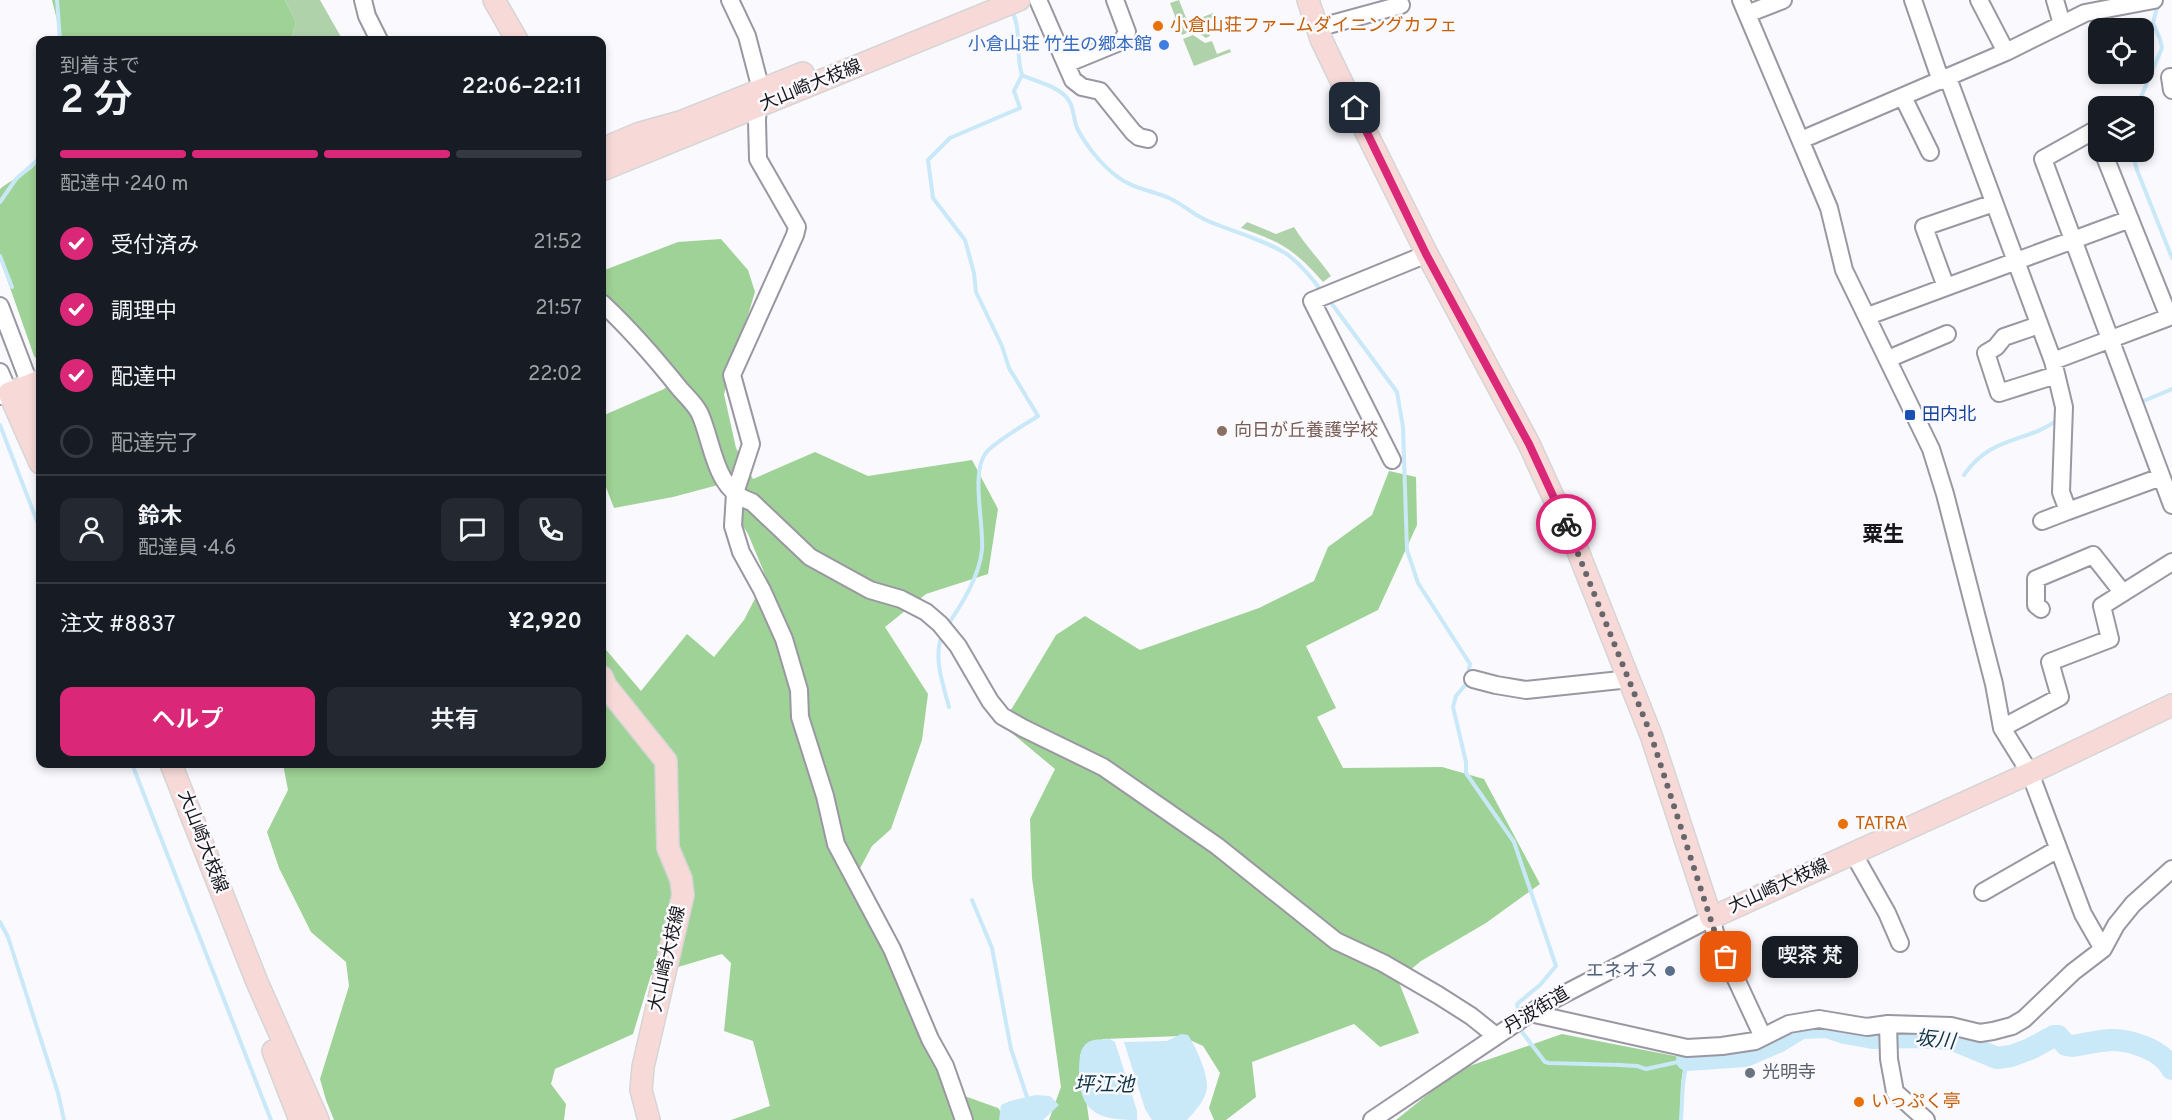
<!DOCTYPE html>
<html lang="ja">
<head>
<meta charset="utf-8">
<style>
  :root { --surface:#171b24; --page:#242831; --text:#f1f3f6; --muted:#9ea1a6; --line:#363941; --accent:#db2777 }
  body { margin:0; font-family:Overpass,"Noto Sans JP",sans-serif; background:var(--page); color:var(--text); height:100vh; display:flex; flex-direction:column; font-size:22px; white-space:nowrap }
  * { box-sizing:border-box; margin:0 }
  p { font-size:20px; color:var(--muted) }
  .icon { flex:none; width:33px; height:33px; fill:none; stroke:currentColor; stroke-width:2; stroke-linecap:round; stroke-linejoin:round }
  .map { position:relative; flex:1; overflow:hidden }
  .panel { position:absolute; left:36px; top:36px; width:570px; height:732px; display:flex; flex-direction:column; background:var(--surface); border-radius:12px; box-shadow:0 3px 9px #0003 }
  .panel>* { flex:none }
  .buttons { position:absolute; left:2088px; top:18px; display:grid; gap:12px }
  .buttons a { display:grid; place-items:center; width:66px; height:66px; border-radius:12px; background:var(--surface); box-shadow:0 3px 9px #0003; font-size:30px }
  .pin { position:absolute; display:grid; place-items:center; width:51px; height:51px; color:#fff; margin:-26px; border-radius:12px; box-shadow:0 3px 9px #0006 }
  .courier { position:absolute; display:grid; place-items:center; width:60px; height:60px; margin:-30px; border:4px solid #db2777; border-radius:50%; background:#fff; color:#222; box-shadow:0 2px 8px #0007 }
  .bubble { position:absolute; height:42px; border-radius:12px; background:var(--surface); box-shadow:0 3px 9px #0003; font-size:20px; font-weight:600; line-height:42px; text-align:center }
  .headline em { font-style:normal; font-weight:600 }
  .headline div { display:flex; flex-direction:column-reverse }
  .headline { display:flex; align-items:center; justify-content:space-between; height:102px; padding:0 24px }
  h1 { font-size:39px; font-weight:600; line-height:45px }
  .bar { display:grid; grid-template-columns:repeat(4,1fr); gap:9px 6px; align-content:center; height:72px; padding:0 24px }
  .bar i { height:8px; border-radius:4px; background:var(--line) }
  .bar .selected { background:var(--accent) }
  .bar p { grid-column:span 4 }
  .line { display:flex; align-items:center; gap:15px; padding:0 24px; border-top:2px solid var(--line) }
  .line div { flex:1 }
  .round { display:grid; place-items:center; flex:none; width:63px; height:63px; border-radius:12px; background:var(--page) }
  ol { padding:0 24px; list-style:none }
  li { display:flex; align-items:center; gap:18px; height:66px }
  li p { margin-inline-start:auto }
  li .icon { padding:6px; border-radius:50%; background:var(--accent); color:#fff; stroke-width:4 }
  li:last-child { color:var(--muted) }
  li i { width:33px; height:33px; border:3px solid var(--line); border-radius:50% }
  .cta { display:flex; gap:12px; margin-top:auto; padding:12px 24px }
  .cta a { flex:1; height:69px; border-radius:12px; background:var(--accent); color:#fff; font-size:24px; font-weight:600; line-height:69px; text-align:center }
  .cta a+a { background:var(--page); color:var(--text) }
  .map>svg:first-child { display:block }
  .green { fill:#b0d2ab }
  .forest { fill:#9fd296 }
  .water { fill:#c9e8f8 }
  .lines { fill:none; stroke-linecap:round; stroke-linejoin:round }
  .stream { stroke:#c9e8f8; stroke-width:4 }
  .river { stroke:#c9e8f8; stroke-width:22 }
  .minor-casing { stroke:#9a97a2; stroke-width:20 }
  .major-casing { stroke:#d5d5d6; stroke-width:24 }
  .minor { stroke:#fff; stroke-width:16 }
  .major { stroke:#f7dad8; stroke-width:21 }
  .done { stroke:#67666a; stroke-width:6; stroke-dasharray:0 10.8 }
  .route { stroke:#db2777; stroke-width:8 }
  .food-dot { fill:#e8710a; stroke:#faf9fd; stroke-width:2 }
  .shop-dot { fill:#3f7fe0; stroke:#faf9fd; stroke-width:2 }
  .transit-dot { fill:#1a4fb4; stroke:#faf9fd; stroke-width:2 }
  .education-dot { fill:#8d6e63; stroke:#faf9fd; stroke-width:2 }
  .service-dot { fill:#5c6f8a; stroke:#faf9fd; stroke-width:2 }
  .worship-dot { fill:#6b7280; stroke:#faf9fd; stroke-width:2 }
  .labels { text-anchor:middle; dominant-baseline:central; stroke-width:5; stroke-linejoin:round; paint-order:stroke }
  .food-label { font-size:18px; fill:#c56008; stroke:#faf9fd; text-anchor:start }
  .shop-label { font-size:18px; fill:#366cbe; stroke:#faf9fd; text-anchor:end }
  .street-label { font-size:18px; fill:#18171b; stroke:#faf9fd }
  .transit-label { font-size:18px; fill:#164399; stroke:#faf9fd; text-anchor:start }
  .education-label { font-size:18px; fill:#785e54; stroke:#faf9fd; text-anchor:start }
  .service-label { font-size:18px; fill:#4e5e75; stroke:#faf9fd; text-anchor:end }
  .worship-label { font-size:18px; fill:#5b616d; stroke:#faf9fd; text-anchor:start }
  .water-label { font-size:20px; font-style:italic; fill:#113648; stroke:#faf9fd }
  .quarter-label { font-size:21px; font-weight:bold; fill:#18171b; stroke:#faf9fd }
</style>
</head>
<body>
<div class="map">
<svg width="2172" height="1120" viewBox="0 0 2172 1120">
  <rect width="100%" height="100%" fill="#faf9fd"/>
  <!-- green -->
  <path class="green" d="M285,0h35l21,37 -7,3h-43l5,-18z
    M1179,0l9,23 25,-10 2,6 -10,4 5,13 -4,2 -12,-8 -12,5 -12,-32z
    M1193,35l12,8 7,-2 5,13 13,-5 1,3 -37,14 -11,-27z
    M1247,222l29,12 18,-7c11,18 25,32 37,49l-8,6c-29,-33 -42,-40 -82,-54z"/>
  <!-- forest -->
  <path class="forest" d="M52,0h233l11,22 -5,18h-229z
    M40,157v205l-6,-6 -34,-97v-70c15,-13 32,-14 40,-32z
    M721,239l27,31 7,22 -31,102 12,54 17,31 62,-27 53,24 104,-16 26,49 -10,65 -62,20 -41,33 43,67 -6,46 -31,89 -19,17 -22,41 61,112 34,90 53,19 9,12h-276l39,-14 -17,-65 -29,-10 7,-68 -9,-9 -71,21 -18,59 -78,35 -4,15 15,20 -2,16h-230l-8,-20 -6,-21 29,-93 -3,-24 -35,-30 -32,-64 -12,-36 21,-42 -5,-26h319v-119l39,46 46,-57 27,23 30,-37 22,-43 -18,-43 -30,-49 -45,12 -59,11 -12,-31v-61l62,-27 14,-14 -76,-83v-21l76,-29z
    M1389,471l27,6 1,48 -39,85 -72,36 30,62 -19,9 26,51 99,-1 42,12 56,105 -54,39 -65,38 -23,19 21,53 -39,14 -26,-23 -102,38 4,35 -30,23h-12l-5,-12 11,-35 -17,-27 -22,-10 -78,3 -23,16 9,65h-40l12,-33 -29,-209 -2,-59 25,-50 -53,-44 54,-90 29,-19 55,34 119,-42 55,-27 14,-34 44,-32z
    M1562,1034l123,24 -4,25 -1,37h-284l62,-50z"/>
  <!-- water -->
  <path class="water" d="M1181,1034l7,1c8,12 20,39 19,53 -2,13 -12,23 -20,32h-35l-7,-11 -21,-67 43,-1z
    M1110,1039l5,3 22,69v9c-40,0 -59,-8 -58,-52 1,-10 0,-19 8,-25 6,-5 16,-3 23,-4z
    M1036,1095l14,1 9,9 -16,15h-44l2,-15 9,-4z"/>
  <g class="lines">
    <!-- stream -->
    <path class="stream" d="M57,0l3,40
      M1012,11c10,19 3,43 10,64 14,7 34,10 45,23 7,7 6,20 10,30 8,16 23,35 37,46 16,14 36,16 55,24 14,6 24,17 39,23 23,10 60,20 80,34 13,10 25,24 34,37
      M2137,106l25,-58 -2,-9 -7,-16 5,-19
      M2132,152l5,18 35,88
      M0,202l16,-23 24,-21
      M0,256l12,31
      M1329,300l68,92 6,35 4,123 11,33 52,81 -4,20 -10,12 -3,11 13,55v11l48,69 42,124 -16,19 -23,19 2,11
      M2141,402l31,-13
      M0,425l40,104
      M1964,475c27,-40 61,-31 95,-56
      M947,626c15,-22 32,-49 35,-76 2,-26 -11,-75 3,-96 7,-11 41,-30 53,-38l-29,-48 -7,-22 -26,-54 -2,-19 -9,-33 -32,-42 -5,-38 22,-22 70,-30 -6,-17 8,-16
      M942,635c-9,23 1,49 7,72
      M132,764l139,356
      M972,900l20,48 19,101 16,48
      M0,922l8,15 50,156 6,27
      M1521,1025l1,7 23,30 4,1 71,2 17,1 9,3 41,-9 -4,24 -2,36"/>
    <!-- river -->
    <path class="river" d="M1687,1060l58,-4 33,-14 23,-14 26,-1 18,6 28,5 42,-1 36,2 46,19 14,-2 19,-7 24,-13h4l8,9 6,1c13,-2 25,-5 38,-6 19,-1 53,10 62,29"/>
    <!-- minor casing -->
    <g class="minor-casing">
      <path id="minor" d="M363,0l4,16 12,24
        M730,0l17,36 12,46 -2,39 1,38 39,68 -2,8 -63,140 19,69 -16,49 -2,33 8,26 21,38 22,49 15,51 1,27 25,79 11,48 56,105 38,90 15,27 19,54
        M1038,0l28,64 56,-23 5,-9 -12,-32
        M1741,0l88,208 15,62 87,179 14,45 49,190 8,44 28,45 53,141 20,35
        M1913,0l28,81
        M1979,0l27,52
        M2055,0l7,24
        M1747,14l36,-14
        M1317,28l84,-23
        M1066,64l7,16 9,7 18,4 33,41 6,5 9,2
        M2172,77h-2l2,13
        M1948,78l105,283 11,46 -3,85 7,19 93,-34
        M1903,97l27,55
        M1801,140l205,-88 79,-39 69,-13
        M2098,140l-3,-10 -52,29 129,346
        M2103,152l66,165
        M1946,287l-22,-60 70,-24
        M602,303c28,26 54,56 78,86 7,8 16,16 20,25 14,32 14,76 52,88l58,55 60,33 31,9 25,13 14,12 18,22 32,55 12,15 21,12 80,39 114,79 119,95 47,22 55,32 33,21 25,20
        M0,306l30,79
        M1868,316l262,-97
        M2039,325l-35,12 -8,10 -10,6 13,40 57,-18
        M1888,359l59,-25
        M2053,361l119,-45
        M0,372l9,21 -9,3
        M1392,460l-80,-159 115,-47
        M2042,521l26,-10
        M2041,609l-5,-4v-26l57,-24 30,38
        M1473,679l23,6 30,5 104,-11
        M2002,728l58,-31 -10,-35 60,-23 -8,-33 70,-44
        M1853,853l34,60 13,30
        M1983,892l75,-43
        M1530,1013l157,35 35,-2 33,-5 34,-17 30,-5 48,8 21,-3 63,2 29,7 13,-2 19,-5 12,-7 49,-47 30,-23 13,-24 17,-21 39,-35
        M1888,1024l1,35 6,33 31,28
        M1372,1120l169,-114 170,-88 5,18 47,101"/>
    </g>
    <!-- major casing -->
    <g class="major-casing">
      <path id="major" d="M494,0l23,40
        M1308,0l13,39 42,87 64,128 102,190 48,105 74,186 60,183 319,-145 142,-68
        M602,149l38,-16 43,-12 120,-48
        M602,170l417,-170
        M40,381l-31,12 31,70
        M30,385l10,33
        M602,677l3,8 61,76 2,87 13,31 2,16 -40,172 -2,23 8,30
        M171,764l86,218 61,138
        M273,1051l27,69"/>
    </g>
    <!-- minor -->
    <use href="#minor" class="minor"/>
    <!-- major -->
    <use href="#major" class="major"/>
  </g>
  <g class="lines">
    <!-- done -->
    <path class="done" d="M1566,524l85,211 65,201 10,21"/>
    <!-- route -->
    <path class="route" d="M1355,108l71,146 103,190 37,80"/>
  </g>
  <!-- markers -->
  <g class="food-dot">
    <circle cx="1158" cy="26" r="6"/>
    <circle cx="1843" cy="824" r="6"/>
    <circle cx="1859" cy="1102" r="6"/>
  </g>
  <circle class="shop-dot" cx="1164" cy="45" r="6"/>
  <rect class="transit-dot" x="1904" y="409" width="12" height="12" rx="3"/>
  <circle class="education-dot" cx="1222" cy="431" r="6"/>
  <circle class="service-dot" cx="1670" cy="971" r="6"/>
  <circle class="worship-dot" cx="1750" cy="1073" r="6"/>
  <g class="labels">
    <!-- food labels -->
    <g class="food-label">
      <text x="1170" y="26">小倉山荘ファームダイニングカフェ</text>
      <text x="1855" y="824">TATRA</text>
      <text x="1871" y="1102">いっぷく亭</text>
    </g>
    <!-- shop labels -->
    <g class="shop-label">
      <text x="1152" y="45">小倉山荘 竹生の郷本館</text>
    </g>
    <!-- street labels -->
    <g class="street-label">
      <text transform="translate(811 86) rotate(-22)">大山崎大枝線</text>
      <text transform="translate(202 842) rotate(69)">大山崎大枝線</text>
      <text transform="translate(1779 887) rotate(-24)">大山崎大枝線</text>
      <text transform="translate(668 959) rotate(-77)">大山崎大枝線</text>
      <text transform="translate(1537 1011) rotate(-31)">丹波街道</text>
    </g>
    <!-- transit labels -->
    <g class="transit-label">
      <text x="1922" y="415">田内北</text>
    </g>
    <!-- education labels -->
    <g class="education-label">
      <text x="1234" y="431">向日が丘養護学校</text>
    </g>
    <!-- service labels -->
    <g class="service-label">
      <text x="1658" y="971">エネオス</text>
    </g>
    <!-- worship labels -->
    <g class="worship-label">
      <text x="1762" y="1073">光明寺</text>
    </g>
    <!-- water labels -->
    <g class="water-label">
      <text transform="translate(1935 1041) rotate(6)">坂川</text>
      <text x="1104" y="1086">坪江池</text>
    </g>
    <!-- quarter labels -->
    <g class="quarter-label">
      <text x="1883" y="535">粟生</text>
    </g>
  </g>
</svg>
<div class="buttons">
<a><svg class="icon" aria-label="locate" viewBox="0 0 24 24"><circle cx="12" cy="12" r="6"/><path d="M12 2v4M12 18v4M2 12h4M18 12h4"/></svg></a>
<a><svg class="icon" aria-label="layers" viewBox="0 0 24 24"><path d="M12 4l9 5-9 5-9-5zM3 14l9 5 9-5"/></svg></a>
</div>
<div class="pin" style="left:1726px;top:957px;background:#ea580c"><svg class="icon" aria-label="bag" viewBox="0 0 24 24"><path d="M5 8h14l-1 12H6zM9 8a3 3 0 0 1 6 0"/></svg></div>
<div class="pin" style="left:1355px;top:108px;background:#1f2937"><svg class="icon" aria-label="home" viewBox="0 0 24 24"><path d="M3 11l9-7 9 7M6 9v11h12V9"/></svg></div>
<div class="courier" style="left:1566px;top:524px"><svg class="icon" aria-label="bike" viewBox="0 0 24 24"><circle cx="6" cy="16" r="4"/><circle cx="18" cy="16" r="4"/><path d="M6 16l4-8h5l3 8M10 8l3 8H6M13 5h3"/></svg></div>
<div class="bubble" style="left:1762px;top:936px;width:96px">喫茶 梵</div>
<section class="panel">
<div class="headline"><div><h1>2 分</h1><p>到着まで</p></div><em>22:06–22:11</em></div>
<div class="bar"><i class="selected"></i><i class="selected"></i><i class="selected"></i><i></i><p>配達中 · 240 m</p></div>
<ol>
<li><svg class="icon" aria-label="check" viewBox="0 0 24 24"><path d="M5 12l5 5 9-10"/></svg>受付済み<p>21:52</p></li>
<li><svg class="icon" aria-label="check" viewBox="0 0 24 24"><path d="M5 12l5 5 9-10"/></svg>調理中<p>21:57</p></li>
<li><svg class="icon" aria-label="check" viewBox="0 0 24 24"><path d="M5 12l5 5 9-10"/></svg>配達中<p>22:02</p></li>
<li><i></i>配達完了</li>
</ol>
<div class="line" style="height:108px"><a class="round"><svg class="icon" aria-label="person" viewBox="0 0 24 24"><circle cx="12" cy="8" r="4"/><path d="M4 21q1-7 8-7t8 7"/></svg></a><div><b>鈴木</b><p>配達員 · 4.6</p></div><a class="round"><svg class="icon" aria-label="chat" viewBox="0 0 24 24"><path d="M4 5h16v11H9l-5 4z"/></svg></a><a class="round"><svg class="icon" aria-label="phone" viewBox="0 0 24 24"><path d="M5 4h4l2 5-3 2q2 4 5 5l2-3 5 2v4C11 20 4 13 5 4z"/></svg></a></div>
<div class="line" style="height:78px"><div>注文 #8837</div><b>¥2,920</b></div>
<div class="cta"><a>ヘルプ</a><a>共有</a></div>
</section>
</div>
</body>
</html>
